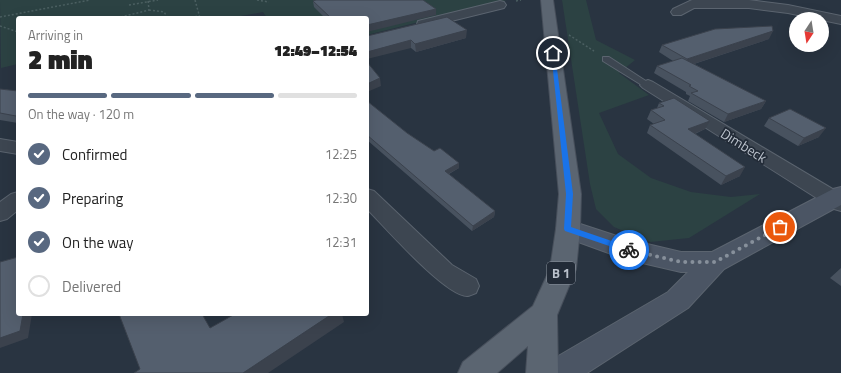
<!DOCTYPE html>
<html lang="en">
<head>
<meta charset="utf-8">
<style>
  :root { --surface:#fff; --page:#f6f6f6; --text:#222; --muted:#767676; --line:#e0e0e0; --accent:#586880 }
  body { margin:0; font-family:"Titillium Web",sans-serif; background:var(--page); color:var(--text); height:100vh; display:flex; flex-direction:column; font-size:15px; white-space:nowrap }
  * { box-sizing:border-box; margin:0 }
  p { font-size:13px; color:var(--muted) }
  .icon { flex:none; width:22px; height:22px; fill:none; stroke:currentColor; stroke-width:2; stroke-linecap:round; stroke-linejoin:round }
  .map { position:relative; flex:1; overflow:hidden }
  .sheet { position:absolute; left:16px; top:16px; width:353px; height:300px; display:flex; flex-direction:column; background:var(--surface); border-radius:4px; box-shadow:0 4px 16px #0002 }
  .sheet>* { flex:none }
  .needle { width:26px; rotate:192deg }
  .buttons { position:absolute; left:789px; top:12px; display:grid; gap:8px }
  .buttons a { display:grid; place-items:center; width:40px; height:40px; border-radius:50%; background:var(--surface); box-shadow:0 4px 16px #0002; font-size:20px }
  .pin { position:absolute; display:grid; place-items:center; width:34px; height:34px; color:#fff; margin:-17px; border:2px solid #fff; border-radius:50%; box-shadow:0 1px 4px #0007 }
  .courier { position:absolute; display:grid; place-items:center; width:40px; height:40px; margin:-20px; border:3px solid #1a73e8; border-radius:50%; background:#fff; color:#222; box-shadow:0 1px 5px #0007 }
  .summary em { font-style:normal; font-weight:800 }
  .summary div { display:flex; flex-direction:column-reverse }
  .summary { display:flex; align-items:center; justify-content:space-between; height:68px; padding:0 12px }
  h1 { font-size:26px; font-weight:800; line-height:30px }
  .bar { display:grid; grid-template-columns:repeat(4,1fr); gap:6px 4px; align-content:center; height:48px; padding:0 12px }
  .bar i { height:5px; border-radius:3px; background:var(--line) }
  .bar .active { background:var(--accent) }
  .bar p { grid-column:span 4 }
  ol { padding:0 12px; list-style:none }
  li { display:flex; align-items:center; gap:12px; height:44px }
  li p { margin-inline-start:auto }
  li .icon { padding:4px; border-radius:50%; background:var(--accent); color:#fff; stroke-width:4 }
  li:last-child { color:var(--muted) }
  li i { width:22px; height:22px; border:2px solid var(--line); border-radius:50% }
  .map>svg:first-child { display:block }
  .green { fill:#2c4243 }
  .lines { fill:none; stroke-linecap:round; stroke-linejoin:round }
  .service-casing { stroke:#5b646f; stroke-width:2 }
  .minor-casing { stroke:#5b646f; stroke-width:2 }
  .secondary-casing { stroke:#5b646f; stroke-width:2 }
  .primary-casing { stroke:#474f5b; stroke-width:2 }
  .path { stroke:#4b5f61; stroke-width:1.5; stroke-dasharray:2 2; stroke-linecap:butt }
  .service { fill:#3d4651; fill-rule:evenodd }
  .minor { fill:#3d4651; fill-rule:evenodd }
  .secondary { fill:#4b5564; fill-rule:evenodd }
  .primary { fill:#5b6571; fill-rule:evenodd }
  .wall { fill:#48525f }
  .shaded-wall { fill:#3b424d }
  .building { fill:#545f6e; stroke:#3b424d }
  .route { fill:#1a73e8 }
  .done { stroke:#87909b; stroke-width:4; stroke-dasharray:0 7.2 }
  .labels { text-anchor:middle; dominant-baseline:central; stroke-width:3.5; stroke-linejoin:round; paint-order:stroke }
  .shield { fill:#222b37; stroke:#8c949f; stroke-width:1 }
  .shield-label { font-size:13px; font-weight:bold; fill:#bac1cb }
  .street-label { font-size:14px; fill:#bac1cb; stroke:#222b37 }
</style>
</head>
<body>
<div class="map">
<svg width="841" height="373" viewBox="0 0 841 373">
  <rect width="100%" height="100%" fill="#293441"/>
  <!-- green -->
  <path class="green" d="M0,0h507l-140,35v-17h-100l-4,-6 -33,6h-212v46l-17,4z
    M562,0h24l10,40 39,20 -16,13 30,22 -50,18 19,41 33,24 40,14 40,5 29,-3 -71,44 -39,4 -36,-15 -18,-18 -6,-25z"/>
  <g class="lines">
    <!-- service casing -->
    <g class="service-casing">
      <path id="service" d="M603,57h6l43,28 -4,2h-3l-42,-26z"/>
    </g>
    <!-- minor casing -->
    <g class="minor-casing">
      <path id="minor" d="M692,0h57l39,5 53,11v8l-53,-11 -39,-5h-55l-13,7h-8l-2,-3 2,-3z
        M500,1l4,1 2,3 -2,3 -81,20 -5,-1 -1,-3 1,-3z
        M648,80l5,2 188,112v17l-7,-2 -191,-121 -3,-3 3,-3z
        M0,139l18,3v12l-18,-3z
        M367,189l7,2 78,74 24,14 3,7 -3,7c-3,1 -7,3 -9,3 -22,0 -83,-70 -100,-87z
        M18,192v18l-11,9 -7,2v-19l11,-8z"/>
    </g>
    <!-- secondary casing -->
    <g class="secondary-casing">
      <path id="secondary" d="M841,187v18l-117,64 -36,39 -101,65h-44l5,-11 120,-70 20,-20h-7l-56,-13 -66,-24 -3,-6 3,-6 9,-3 58,19 55,13h31l121,-63z"/>
    </g>
    <!-- primary casing -->
    <g class="primary-casing">
      <path id="primary" d="M541,0h12l28,194 -1,35 -4,40 -19,46 1,58h-32l2,-27 -31,27h-39l5,-11 70,-56 17,-37 6,-40 3,-35z"/>
    </g>
    <!-- path -->
    <path class="path" d="M195,0l5,18
      M257,0l12,2
      M516,1l5,-1
      M129,5l29,-5
      M149,10l15,2 4,6
      M0,17l90,-17
      M117,18l32,-8 -1,-10
      M187,18l12,-2
      M0,26l18,6
      M569,35l25,16"/>
    <!-- service -->
    <use href="#service" class="service"/>
    <!-- minor -->
    <use href="#minor" class="minor"/>
    <!-- secondary -->
    <use href="#secondary" class="secondary"/>
    <!-- primary -->
    <use href="#primary" class="primary"/>
  </g>
  <!-- wall -->
  <path class="wall" d="M313,1l123,8v6l-69,3h-42l-11,-11z
    M367,36l99,2 -50,14 -5,-4z
    M769,39l-75,25 72,37 -5,8 -37,13 -36,-21 2,-5 -4,-2v-2l-32,-19 3,-7 16,-5 -14,-9 3,-7z
    M0,89l18,2v32l-18,-3z
    M367,101l40,32 27,18 25,12v5l-10,6 46,37 -1,6 -22,14 -105,-91z
    M659,103l46,26 -10,5 45,42 -19,9 -74,-52 3,-8 4,-1 -7,-5 4,-9 6,-2z
    M769,118l50,19 -21,9 -34,-20z
    M841,268v18l-11,-8z"/>
  <!-- shaded-wall -->
  <path class="shaded-wall" d="M436,9v6l-69,17v-7z
    M467,30l-1,8 -50,14 -1,-8z
    M773,31l-4,8 -85,28 3,-8z
    M411,40v8l-44,11v-7z
    M380,78l1,8 -14,6v-8z
    M766,101l-5,8 -37,13 4,-8z
    M710,121l-5,8 -21,9 4,-9z
    M826,128l-7,9 -21,9 6,-8z
    M459,163v5l-15,8 1,-5z
    M745,167l-5,9 -19,9 5,-9z
    M495,211l-1,6 -22,14 1,-5z
    M23,314h9l-4,24 -28,10v-10z
    M332,314h10l2,8 -76,51h-25z"/>
  <!-- building -->
  <path class="building" d="M316,0h107l13,9 -69,16v-7h-36l-18,-17z
    M447,17l20,13 -52,14 -4,-4 -44,12v-16z
    M772,26l1,5 -86,28 -25,-14 53,-16z
    M682,58l84,43 -38,13 -37,-21 7,-2 -9,-5 2,-1 -34,-19z
    M367,62l13,16 -13,6z
    M0,89l18,2v24l-2,1 -16,-3z
    M674,98l36,23 -22,8 57,38 -19,9 -76,-51 15,-5 -14,-10 13,-4 -5,-3z
    M367,101l40,32 27,18 6,-3 19,15 -14,8 50,40 -22,15 -106,-91z
    M790,109l36,19 -22,10 -35,-20z
    M18,257v57h5l-3,17 -20,7v-76z
    M119,314h83l8,14 25,-14h97l-89,59h-109l6,-4z"/>
  <!-- route -->
  <path class="route" d="M551,52l4,1 18,141 -2,33 61,21v4h-5l-62,-21 -1,-2 2,-35z"/>
  <g class="lines">
    <!-- done -->
    <path class="done" d="M629,250l52,12h34l65,-35"/>
  </g>
  <g class="labels">
    <!-- shield labels -->
    <rect class="shield" x="547" y="262" width="28" height="22" rx="3"/>
    <g class="shield-label">
      <text x="561" y="273">B 1</text>
    </g>
    <!-- street labels -->
    <g class="street-label">
      <text transform="translate(744 145) rotate(32)">Dimbeck</text>
    </g>
  </g>
</svg>
<div class="buttons">
<a><svg class="needle" viewBox="-14 -14 28 28"><path d="M0-13l5 13h-10z" fill="#e53935"/><path d="M0 13l5-13h-10z" fill="#767676"/></svg></a>
</div>
<div class="pin" style="left:780px;top:227px;background:#ea580c"><svg class="icon" aria-label="bag" viewBox="0 0 24 24"><path d="M5 8h14l-1 12H6zM9 8a3 3 0 0 1 6 0"/></svg></div>
<div class="pin" style="left:553px;top:53px;background:#1f2937"><svg class="icon" aria-label="home" viewBox="0 0 24 24"><path d="M3 11l9-7 9 7M6 9v11h12V9"/></svg></div>
<div class="courier" style="left:629px;top:250px"><svg class="icon" aria-label="bike" viewBox="0 0 24 24"><circle cx="6" cy="16" r="4"/><circle cx="18" cy="16" r="4"/><path d="M6 16l4-8h5l3 8M10 8l3 8H6M13 5h3"/></svg></div>
<section class="sheet">
<div class="summary"><div><h1>2 min</h1><p>Arriving in</p></div><em>12:49–12:54</em></div>
<div class="bar"><i class="active"></i><i class="active"></i><i class="active"></i><i></i><p>On the way · 120 m</p></div>
<ol>
<li><svg class="icon" aria-label="check" viewBox="0 0 24 24"><path d="M5 12l5 5 9-10"/></svg>Confirmed<p>12:25</p></li>
<li><svg class="icon" aria-label="check" viewBox="0 0 24 24"><path d="M5 12l5 5 9-10"/></svg>Preparing<p>12:30</p></li>
<li><svg class="icon" aria-label="check" viewBox="0 0 24 24"><path d="M5 12l5 5 9-10"/></svg>On the way<p>12:31</p></li>
<li><i></i>Delivered</li>
</ol>
</section>
</div>
</body>
</html>
